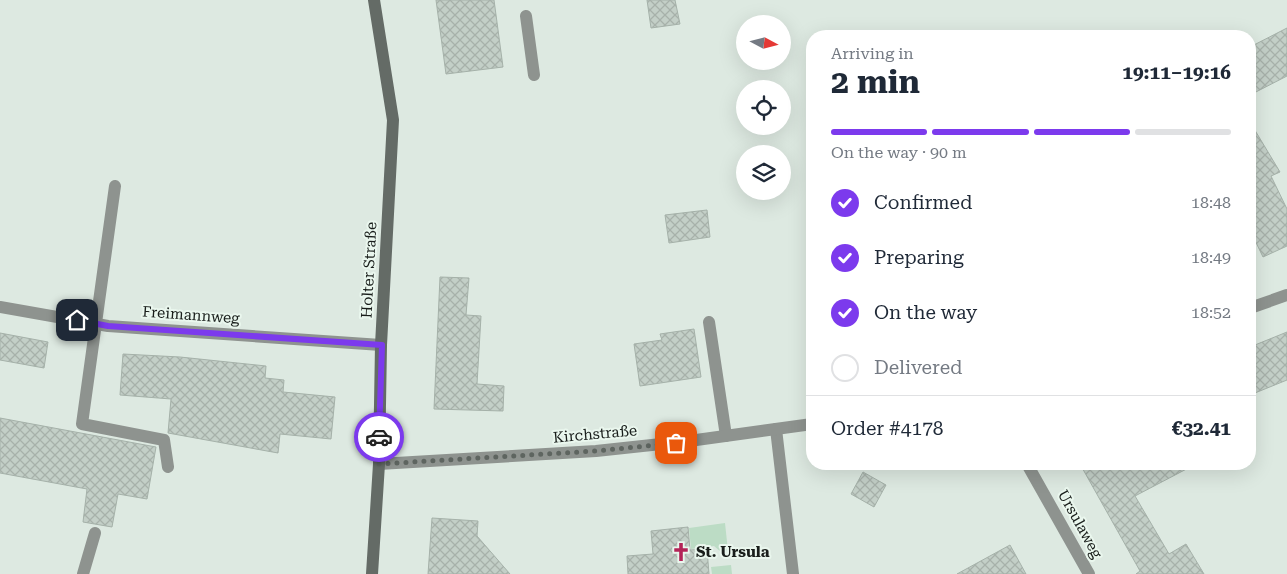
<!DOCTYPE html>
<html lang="en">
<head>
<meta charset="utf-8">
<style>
  :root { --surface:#fff; --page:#f6f6f7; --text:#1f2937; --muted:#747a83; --line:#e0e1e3; --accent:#7c3aed }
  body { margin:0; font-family:"Roboto Serif",serif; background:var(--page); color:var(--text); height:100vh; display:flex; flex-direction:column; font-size:19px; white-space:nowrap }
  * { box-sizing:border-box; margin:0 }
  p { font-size:16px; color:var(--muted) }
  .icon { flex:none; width:28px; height:28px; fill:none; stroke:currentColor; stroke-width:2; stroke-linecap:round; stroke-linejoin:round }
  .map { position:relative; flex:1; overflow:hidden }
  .drawer { position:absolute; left:806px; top:30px; width:450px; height:440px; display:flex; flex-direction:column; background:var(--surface); border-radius:20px; box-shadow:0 5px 20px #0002 }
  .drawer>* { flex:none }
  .needle { width:32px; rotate:97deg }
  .buttons { position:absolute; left:736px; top:15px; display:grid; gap:10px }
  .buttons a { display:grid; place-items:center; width:55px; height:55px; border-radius:50%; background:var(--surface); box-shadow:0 5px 20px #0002; font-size:25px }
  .pin { position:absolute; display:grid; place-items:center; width:42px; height:42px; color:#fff; margin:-21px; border-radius:10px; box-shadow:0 2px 8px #0006 }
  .courier { position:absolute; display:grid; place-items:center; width:50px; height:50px; margin:-25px; border:4px solid #7c3aed; border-radius:50%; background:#fff; color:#222; box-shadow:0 1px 6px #0007 }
  .head em { font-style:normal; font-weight:700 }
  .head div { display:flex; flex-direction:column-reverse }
  .head { display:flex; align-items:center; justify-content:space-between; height:85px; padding:0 25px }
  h1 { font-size:32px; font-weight:700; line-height:38px }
  .bar { display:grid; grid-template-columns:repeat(4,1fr); gap:8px 5px; align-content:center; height:60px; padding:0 25px }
  .bar i { height:6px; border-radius:4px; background:var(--line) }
  .bar .on { background:var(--accent) }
  .bar p { grid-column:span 4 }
  .line { display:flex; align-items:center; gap:12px; padding:0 25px; border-top:1px solid var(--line) }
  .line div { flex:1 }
  ol { padding:0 25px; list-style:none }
  li { display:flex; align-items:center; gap:15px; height:55px }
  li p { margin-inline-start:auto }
  li .icon { padding:5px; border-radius:50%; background:var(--accent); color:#fff; stroke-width:4 }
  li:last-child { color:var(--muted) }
  li i { width:28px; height:28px; border:2px solid var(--line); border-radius:50% }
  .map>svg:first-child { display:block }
  .green { fill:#bcdcc5 }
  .building { fill:url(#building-cross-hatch); stroke:#a5b1a9 }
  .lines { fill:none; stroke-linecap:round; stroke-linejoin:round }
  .lane { stroke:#8e938f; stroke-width:12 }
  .street { stroke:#8e938f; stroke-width:12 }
  .secondary { stroke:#646b66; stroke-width:12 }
  .done { stroke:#5e6560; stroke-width:5; stroke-dasharray:0 9 }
  .route { stroke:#7c3aed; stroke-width:6 }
  .labels { text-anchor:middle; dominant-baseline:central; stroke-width:4; stroke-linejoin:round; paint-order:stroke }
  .street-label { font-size:15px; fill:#191e1b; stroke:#eaf7ee }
  .poi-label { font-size:15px; font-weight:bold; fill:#191e1b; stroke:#eaf7ee; text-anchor:start }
</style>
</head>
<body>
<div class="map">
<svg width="1287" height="574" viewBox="0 0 1287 574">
  <defs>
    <pattern id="building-cross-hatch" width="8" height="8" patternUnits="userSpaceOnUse" patternTransform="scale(1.25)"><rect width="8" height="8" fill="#c3cfc7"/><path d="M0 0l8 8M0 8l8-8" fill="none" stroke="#a7b1aa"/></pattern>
  </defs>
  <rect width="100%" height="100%" fill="#dde9e1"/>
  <!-- green -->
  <path class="green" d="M725,523l3,28 -7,1 -7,-6 -23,3 -2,-21z
    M731,565l1,9h-20l-1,-7z"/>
  <!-- building -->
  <path class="building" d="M436,0h58l9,67 -57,7z
    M647,0h28l5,24 -29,4z
    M1287,28v48l-37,19v-48z
    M1250,122l30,50 -9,4 16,33v37l-24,11 -13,-27z
    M707,210l3,27 -41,6 -4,-28z
    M440,277l29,1 -3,37 15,1 -4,68 27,2 -1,25 -69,-2z
    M694,329l7,48 -61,9 -6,-42 28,-4 -2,-6z
    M1287,332v48l-37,15v-48z
    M0,333l48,9 -4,26 -44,-8z
    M123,354l57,3 86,9 -1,12 19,2 -1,12 52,5 -4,42 -51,-5 -2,19 -110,-20 3,-34 -51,-4z
    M0,418l156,29 -9,52 -29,-5 -6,33 -29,-5 4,-33 -87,-16z
    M1080,464h116l-61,32 34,58 17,-10 18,30h-68l4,-3z
    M863,472l23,13 -12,22 -23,-13z
    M432,518l46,3 -1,15 33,38h-82z
    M688,527l2,23 17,-1 2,25h-81l-1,-18 26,-2 -2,-23z
    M1010,545l16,29h-69z"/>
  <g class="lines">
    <!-- lane -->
    <path class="lane" d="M526,16l8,59
      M115,186l-33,238 82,16 4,27
      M709,322l17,114
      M776,429l17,145
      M83,574l12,-41"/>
    <!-- street -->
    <path class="street" d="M0,307l108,19 273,19
      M1250,308l37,-13
      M379,464l217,-13 93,-10 123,-17
      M1027,464l62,110"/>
    <!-- secondary -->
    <path class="secondary" d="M372,574l7,-110 2,-119 12,-225 -19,-120"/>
  </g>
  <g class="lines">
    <!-- done -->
    <path class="done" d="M379,437v27l217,-13 80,-8"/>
    <!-- route -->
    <path class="route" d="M77,320l31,6 274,19 -3,92"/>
  </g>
  <!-- icons -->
  <defs>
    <g id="church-bare" transform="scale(1.5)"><path d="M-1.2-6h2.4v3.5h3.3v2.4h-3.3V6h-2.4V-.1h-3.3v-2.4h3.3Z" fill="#b32458" stroke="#eaf7ee" stroke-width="2.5" paint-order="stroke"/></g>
  </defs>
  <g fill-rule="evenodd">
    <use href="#church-bare" x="681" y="552"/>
  </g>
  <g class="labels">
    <!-- street labels -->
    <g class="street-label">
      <text transform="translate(369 270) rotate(-87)">Holter Straße</text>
      <text transform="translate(191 315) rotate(4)">Freimannweg</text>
      <text transform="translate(595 434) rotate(-5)">Kirchstraße</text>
      <text transform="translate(1080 524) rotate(61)">Ursulaweg</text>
    </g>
    <!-- poi labels -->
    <g class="poi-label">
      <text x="696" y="552">St. Ursula</text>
    </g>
  </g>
</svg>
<div class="buttons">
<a><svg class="needle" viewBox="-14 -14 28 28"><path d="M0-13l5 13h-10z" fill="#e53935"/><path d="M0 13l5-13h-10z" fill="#747a83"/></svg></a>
<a><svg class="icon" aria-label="locate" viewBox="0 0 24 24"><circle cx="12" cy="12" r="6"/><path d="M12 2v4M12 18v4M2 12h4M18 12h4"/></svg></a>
<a><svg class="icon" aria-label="layers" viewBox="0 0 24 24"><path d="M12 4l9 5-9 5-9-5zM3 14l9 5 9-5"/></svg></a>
</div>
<div class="pin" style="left:676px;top:443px;background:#ea580c"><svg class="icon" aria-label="bag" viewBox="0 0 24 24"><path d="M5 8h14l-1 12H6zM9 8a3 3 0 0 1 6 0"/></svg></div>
<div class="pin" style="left:77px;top:320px;background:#1f2937"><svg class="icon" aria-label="home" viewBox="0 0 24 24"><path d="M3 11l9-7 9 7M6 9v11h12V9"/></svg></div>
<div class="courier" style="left:379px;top:437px"><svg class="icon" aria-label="car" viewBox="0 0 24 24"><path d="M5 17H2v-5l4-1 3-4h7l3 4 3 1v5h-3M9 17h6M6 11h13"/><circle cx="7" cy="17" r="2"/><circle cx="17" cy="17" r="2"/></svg></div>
<section class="drawer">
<div class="head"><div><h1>2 min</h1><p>Arriving in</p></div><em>19:11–19:16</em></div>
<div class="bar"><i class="on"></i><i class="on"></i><i class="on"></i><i></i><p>On the way · 90 m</p></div>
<ol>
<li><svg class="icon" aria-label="check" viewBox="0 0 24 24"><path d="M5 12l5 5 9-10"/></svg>Confirmed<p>18:48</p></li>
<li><svg class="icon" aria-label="check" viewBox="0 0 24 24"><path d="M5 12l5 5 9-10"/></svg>Preparing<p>18:49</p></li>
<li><svg class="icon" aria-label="check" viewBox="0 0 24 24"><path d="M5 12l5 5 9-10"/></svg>On the way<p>18:52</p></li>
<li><i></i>Delivered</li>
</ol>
<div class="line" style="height:65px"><div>Order #4178</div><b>€32.41</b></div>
</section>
</div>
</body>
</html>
